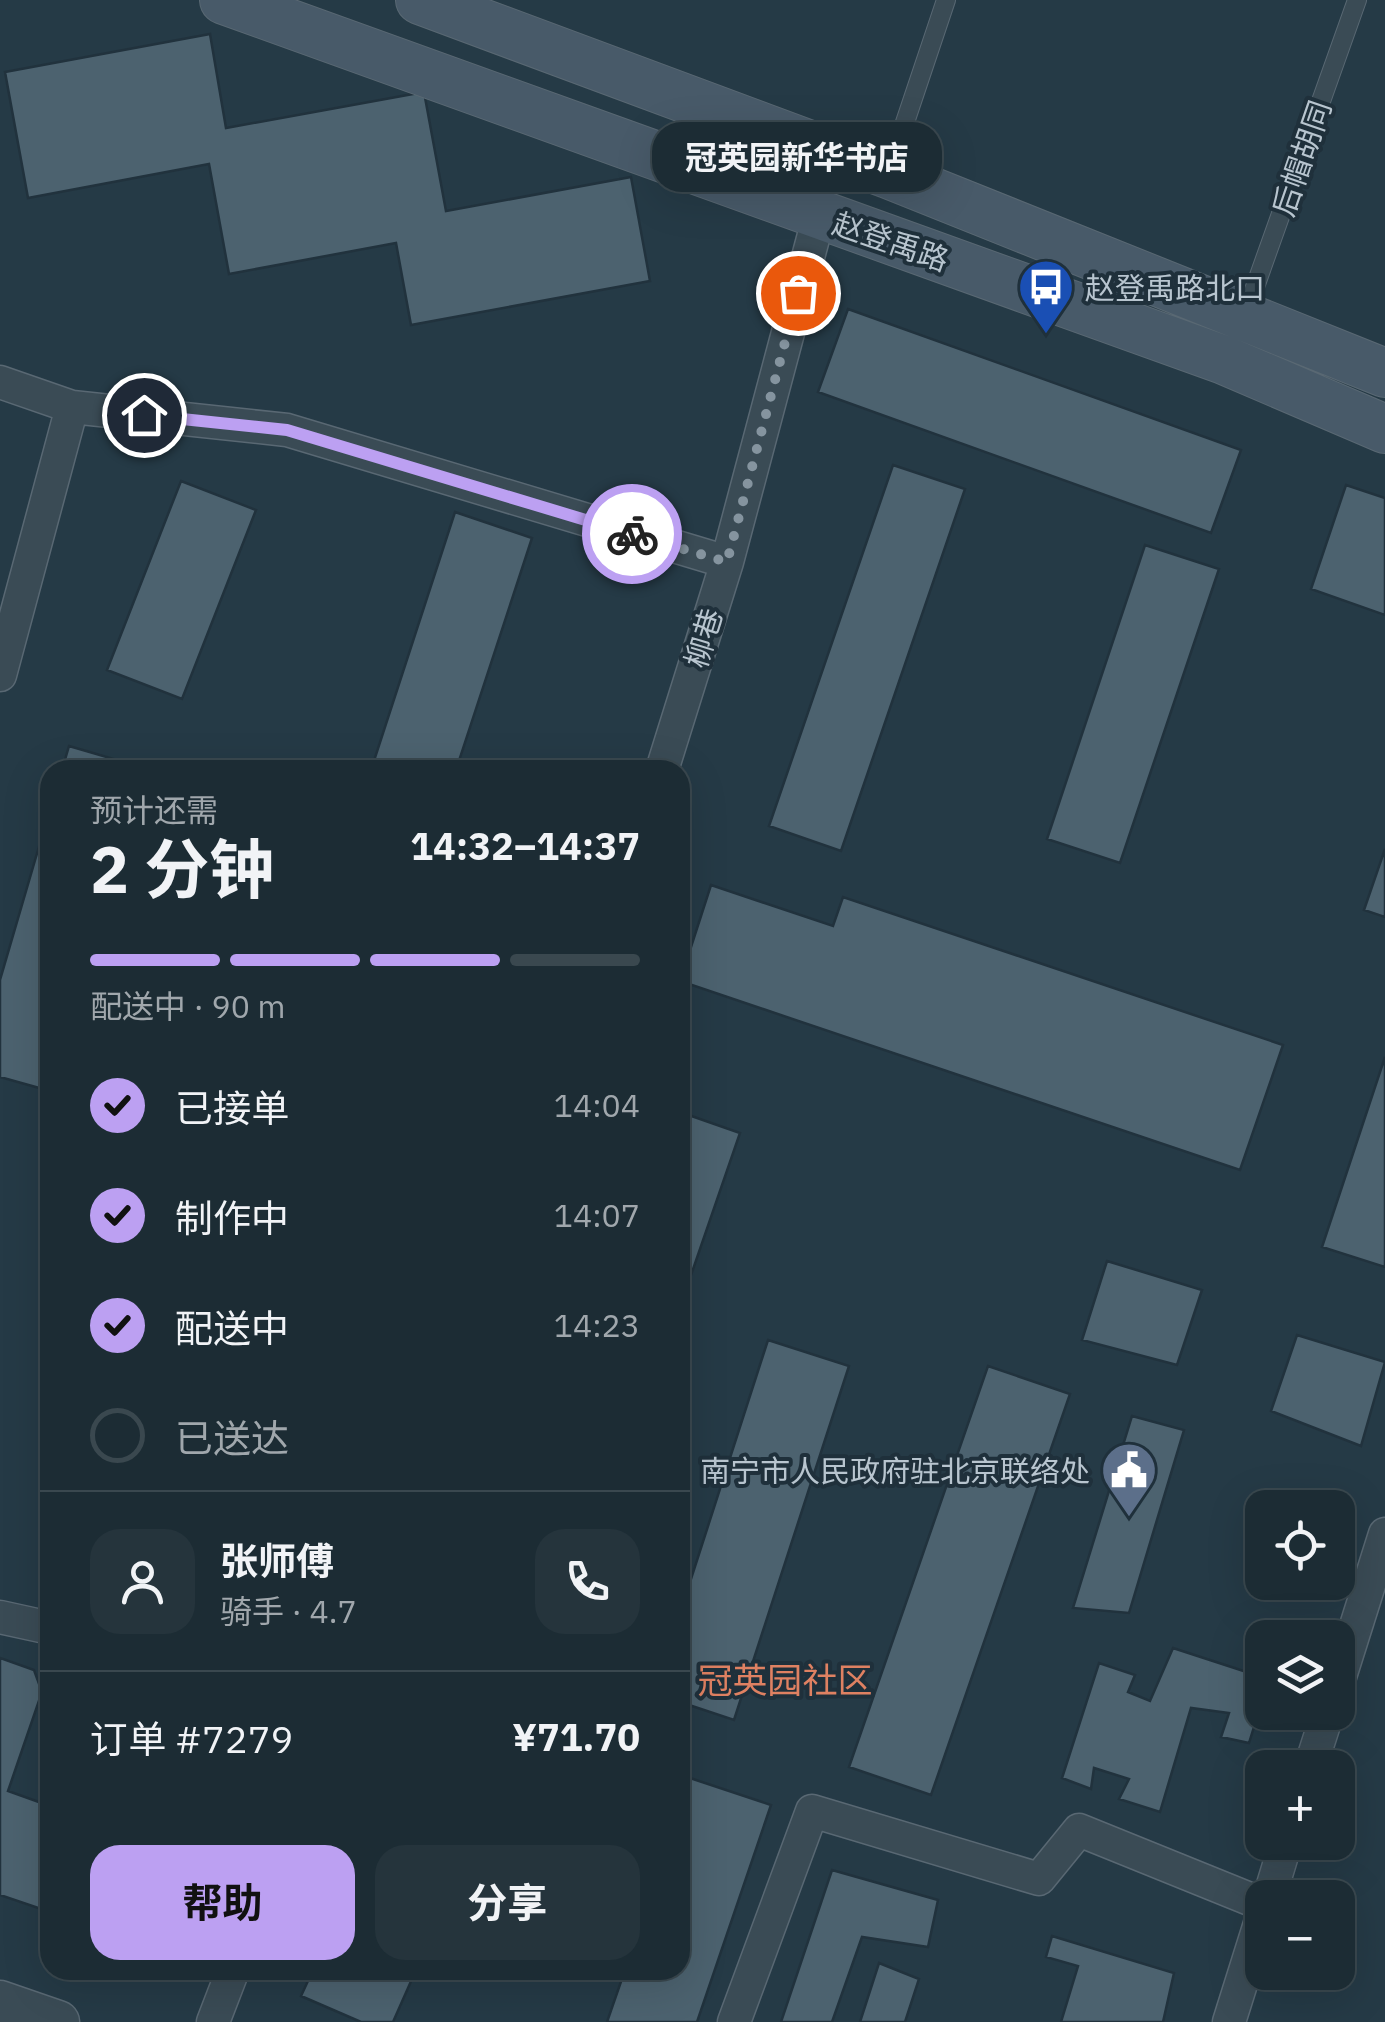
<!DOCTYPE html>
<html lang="zh">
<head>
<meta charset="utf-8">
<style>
  :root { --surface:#1c2c34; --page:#25343c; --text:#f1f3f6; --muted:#a0a7ac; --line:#3a484f; --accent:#bca0f2 }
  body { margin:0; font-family:"IBM Plex Sans","Noto Sans SC",sans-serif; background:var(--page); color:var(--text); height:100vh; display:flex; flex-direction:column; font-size:38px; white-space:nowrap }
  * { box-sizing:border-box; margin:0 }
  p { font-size:32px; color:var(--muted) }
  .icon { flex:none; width:55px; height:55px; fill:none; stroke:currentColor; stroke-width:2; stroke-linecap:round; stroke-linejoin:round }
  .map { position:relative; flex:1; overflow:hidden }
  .drawer { position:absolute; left:40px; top:760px; width:650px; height:1220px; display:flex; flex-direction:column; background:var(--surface); border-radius:30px; box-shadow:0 10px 40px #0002,0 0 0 2px var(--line) }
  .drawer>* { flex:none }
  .controls { position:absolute; left:1245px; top:1490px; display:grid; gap:20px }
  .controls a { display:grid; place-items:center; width:110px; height:110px; border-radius:20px; background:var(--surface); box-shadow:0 10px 40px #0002,0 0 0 2px var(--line); font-size:50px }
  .pin { position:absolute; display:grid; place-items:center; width:85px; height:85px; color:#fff; margin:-42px; border:5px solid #fff; border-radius:50%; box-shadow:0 2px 10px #0007 }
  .courier { position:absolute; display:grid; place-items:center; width:100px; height:100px; margin:-50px; border:8px solid #bca0f2; border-radius:50%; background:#fff; color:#222; box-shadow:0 2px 12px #0007 }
  .bubble { position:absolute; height:70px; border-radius:30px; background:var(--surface); box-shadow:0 10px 40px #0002,0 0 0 2px var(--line); font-size:32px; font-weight:700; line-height:70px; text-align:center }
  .head em { font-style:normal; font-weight:700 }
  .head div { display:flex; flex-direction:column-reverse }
  .head { display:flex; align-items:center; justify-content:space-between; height:170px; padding:0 50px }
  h1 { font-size:65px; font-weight:700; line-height:75px }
  .bar { display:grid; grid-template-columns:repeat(4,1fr); gap:15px 10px; align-content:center; height:120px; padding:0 50px }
  .bar i { height:12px; border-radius:8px; background:var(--line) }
  .bar .selected { background:var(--accent) }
  .bar p { grid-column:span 4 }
  .line { display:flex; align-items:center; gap:25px; padding:0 50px; border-top:2px solid var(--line) }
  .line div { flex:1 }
  .round { display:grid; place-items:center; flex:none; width:105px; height:105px; border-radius:30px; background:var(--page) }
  ol { padding:0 50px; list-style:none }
  li { display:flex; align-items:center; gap:30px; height:110px }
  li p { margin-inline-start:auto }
  li .icon { padding:10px; border-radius:50%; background:var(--accent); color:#111; stroke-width:4 }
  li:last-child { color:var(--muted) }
  li i { width:55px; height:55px; border:5px solid var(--line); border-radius:50% }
  .primary-button { display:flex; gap:20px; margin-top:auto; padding:20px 50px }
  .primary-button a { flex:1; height:115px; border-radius:30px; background:var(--accent); color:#111; font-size:40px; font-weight:700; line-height:115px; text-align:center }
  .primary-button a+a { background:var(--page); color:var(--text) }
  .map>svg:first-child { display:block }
  .building { fill:#4c626f; stroke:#21323d; stroke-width:2.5 }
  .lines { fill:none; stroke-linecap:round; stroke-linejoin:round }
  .service-casing { stroke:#596873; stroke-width:20 }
  .minor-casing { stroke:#596873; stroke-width:35 }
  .tertiary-casing { stroke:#596873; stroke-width:45 }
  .secondary-casing { stroke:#596873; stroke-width:50 }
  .service { stroke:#3a4b55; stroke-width:18 }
  .minor { stroke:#3a4b55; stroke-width:32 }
  .tertiary { stroke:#3a4b55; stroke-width:42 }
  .secondary { stroke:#485a69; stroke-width:48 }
  .done { stroke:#85949f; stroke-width:10; stroke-dasharray:0 18 }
  .route { stroke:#bca0f2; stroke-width:12 }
  .labels { text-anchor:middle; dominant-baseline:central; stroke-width:8; stroke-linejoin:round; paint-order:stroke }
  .street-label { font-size:30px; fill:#b8c5cf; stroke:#1f303b }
  .poi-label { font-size:30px; fill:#b8c5cf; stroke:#1f303b; text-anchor:start }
  .quarter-label { font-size:35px; fill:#df8162; stroke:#1f303b }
</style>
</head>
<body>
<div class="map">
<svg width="1385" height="2022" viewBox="0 0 1385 2022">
  <rect width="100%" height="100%" fill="#253a46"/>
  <!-- building -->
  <path class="building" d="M210,34l16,94 198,-36 22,119 185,-34 19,104 -239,44 -15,-82 -167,31 -20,-110 -181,34 -23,-126z
    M848,309l393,141 -30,83 -393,-141z
    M893,465l72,24 -124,362 -72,-25z
    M181,481l75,29 -74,189 -75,-29z
    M1346,485l39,13v117l-74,-26z
    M455,512l77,26 -76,232h-85z
    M1145,545l74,24 -99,294 -73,-24z
    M69,746l82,24h-89z
    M50,809v282l-50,-14v-97z
    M1385,849v68l-21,-7z
    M711,885l122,41 10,-29 440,148 -43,125 -560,-189z
    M1385,1057v210l-63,-20z
    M680,1112l60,21 -60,174z
    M1107,1261l95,29 -25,75 -95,-25z
    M1297,1335l88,27 -24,84 -90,-35z
    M768,1340l81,26 -115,354 -54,-18v-89z
    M988,1366l82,28 -139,401 -82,-28z
    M1132,1416l52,14 -55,183 -56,-5z
    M1173,1648l89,29v24l-13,42 -28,-6 8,-24 -38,-5 -31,104 -41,-13 10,-20 -35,-11 -3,21 -29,-11 37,-115 36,12 -7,17 22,9z
    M0,1658l34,12 8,22 -34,99 42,15v106l-50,-17z
    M690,1778l81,27 -74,217h-90l18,-52h55v-163z
    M832,1870l106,30 -10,47 -66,-10 -30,85h-51z
    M1052,1936l122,37 -11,49h-102l17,-56 -32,-9z
    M879,1963l40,16 -14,43h-45z
    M313,1970h103l-23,52h-32l-60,-26z"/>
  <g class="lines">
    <!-- service casing -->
    <g class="service-casing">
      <path id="service" d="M888,173l58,-173
        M1245,315l112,-315"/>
    </g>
    <!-- minor casing -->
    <g class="minor-casing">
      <path id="minor" d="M0,382l72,25 215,23 440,132
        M0,675l72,-268
        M662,770l65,-208 92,-346
        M0,1617l50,11
        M1338,1683l47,-149
        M1310,1768l18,-56
        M1269,1898l17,-56
        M213,2022l20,-52
        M734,2022l78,-211 227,68 40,-49 183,74
        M1229,2022l33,-105"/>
    </g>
    <!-- tertiary casing -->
    <g class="tertiary-casing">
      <path id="tertiary" d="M0,2002l58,20"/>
    </g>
    <!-- secondary casing -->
    <g class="secondary-casing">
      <path id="secondary" d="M224,0l1000,360 161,69
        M420,0l468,174 497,199"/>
    </g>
    <!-- service -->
    <use href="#service" class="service"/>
    <!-- minor -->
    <use href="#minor" class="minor"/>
    <!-- tertiary -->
    <use href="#tertiary" class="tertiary"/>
    <!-- secondary -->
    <use href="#secondary" class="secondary"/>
  </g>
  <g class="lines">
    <!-- done -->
    <path class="done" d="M632,534l95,28 71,-269"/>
    <!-- route -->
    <path class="route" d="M144,415l143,15 345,104"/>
  </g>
  <!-- icons -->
  <defs>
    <g id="bus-pin" transform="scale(2.875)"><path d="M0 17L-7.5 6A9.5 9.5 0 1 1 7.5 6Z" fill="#1a4fb4" stroke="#1f303b"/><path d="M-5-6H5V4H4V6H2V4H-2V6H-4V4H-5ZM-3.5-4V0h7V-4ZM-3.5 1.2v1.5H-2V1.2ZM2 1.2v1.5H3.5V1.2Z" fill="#fff"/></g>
    <g id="civic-pin" transform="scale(2.875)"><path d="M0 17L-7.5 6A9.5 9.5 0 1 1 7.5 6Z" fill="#5c6f8a" stroke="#1f303b"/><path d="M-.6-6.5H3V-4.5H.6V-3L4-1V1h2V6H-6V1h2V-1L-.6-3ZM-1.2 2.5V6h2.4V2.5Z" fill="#fff"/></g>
  </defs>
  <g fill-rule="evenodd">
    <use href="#bus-pin" x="1046" y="287"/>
    <use href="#civic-pin" x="1129" y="1470"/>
  </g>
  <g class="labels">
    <!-- street labels -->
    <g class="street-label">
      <text transform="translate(1301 158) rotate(-71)">后帽胡同</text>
      <text transform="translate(891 241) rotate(19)">赵登禹路</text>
      <text transform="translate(703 638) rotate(-73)">柳巷</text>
    </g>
    <!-- poi labels -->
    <g class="poi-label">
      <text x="1085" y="287">赵登禹路北口</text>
      <text x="1090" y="1470" text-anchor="end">南宁市人民政府驻北京联络处</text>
    </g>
    <!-- quarter labels -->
    <g class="quarter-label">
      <text x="785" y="1680">冠英园社区</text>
    </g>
  </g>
</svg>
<div class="controls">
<a><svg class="icon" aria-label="locate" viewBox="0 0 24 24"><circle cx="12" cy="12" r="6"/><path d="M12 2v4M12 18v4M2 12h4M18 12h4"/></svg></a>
<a><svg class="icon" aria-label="layers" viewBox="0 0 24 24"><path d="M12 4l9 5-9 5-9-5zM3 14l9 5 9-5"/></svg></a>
<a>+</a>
<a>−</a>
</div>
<div class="pin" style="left:798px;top:293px;background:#ea580c"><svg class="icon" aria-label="bag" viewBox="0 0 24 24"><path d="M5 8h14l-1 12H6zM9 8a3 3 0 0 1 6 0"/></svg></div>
<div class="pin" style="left:144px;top:415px;background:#1f2937"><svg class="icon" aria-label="home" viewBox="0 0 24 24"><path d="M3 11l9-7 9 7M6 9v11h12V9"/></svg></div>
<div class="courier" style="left:632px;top:534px"><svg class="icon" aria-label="bike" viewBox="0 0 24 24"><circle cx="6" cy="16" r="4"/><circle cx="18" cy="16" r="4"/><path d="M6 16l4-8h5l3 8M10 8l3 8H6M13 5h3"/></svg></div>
<div class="bubble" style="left:652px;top:122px;width:290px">冠英园新华书店</div>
<section class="drawer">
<div class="head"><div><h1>2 分钟</h1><p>预计还需</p></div><em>14:32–14:37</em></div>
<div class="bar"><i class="selected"></i><i class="selected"></i><i class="selected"></i><i></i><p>配送中 · 90 m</p></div>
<ol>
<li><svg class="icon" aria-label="check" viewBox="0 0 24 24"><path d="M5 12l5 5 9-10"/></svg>已接单<p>14:04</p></li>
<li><svg class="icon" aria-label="check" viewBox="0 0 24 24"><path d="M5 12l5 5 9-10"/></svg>制作中<p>14:07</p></li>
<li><svg class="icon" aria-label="check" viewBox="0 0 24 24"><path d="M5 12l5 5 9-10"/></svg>配送中<p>14:23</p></li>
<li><i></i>已送达</li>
</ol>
<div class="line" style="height:180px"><a class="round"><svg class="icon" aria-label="person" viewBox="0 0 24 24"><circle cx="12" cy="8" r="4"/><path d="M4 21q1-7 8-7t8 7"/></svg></a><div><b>张师傅</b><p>骑手 · 4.7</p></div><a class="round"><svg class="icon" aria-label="phone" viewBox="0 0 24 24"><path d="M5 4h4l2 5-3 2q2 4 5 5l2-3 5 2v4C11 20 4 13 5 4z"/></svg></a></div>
<div class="line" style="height:130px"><div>订单 #7279</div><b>¥71.70</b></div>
<div class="primary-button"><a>帮助</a><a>分享</a></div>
</section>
</div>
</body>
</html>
